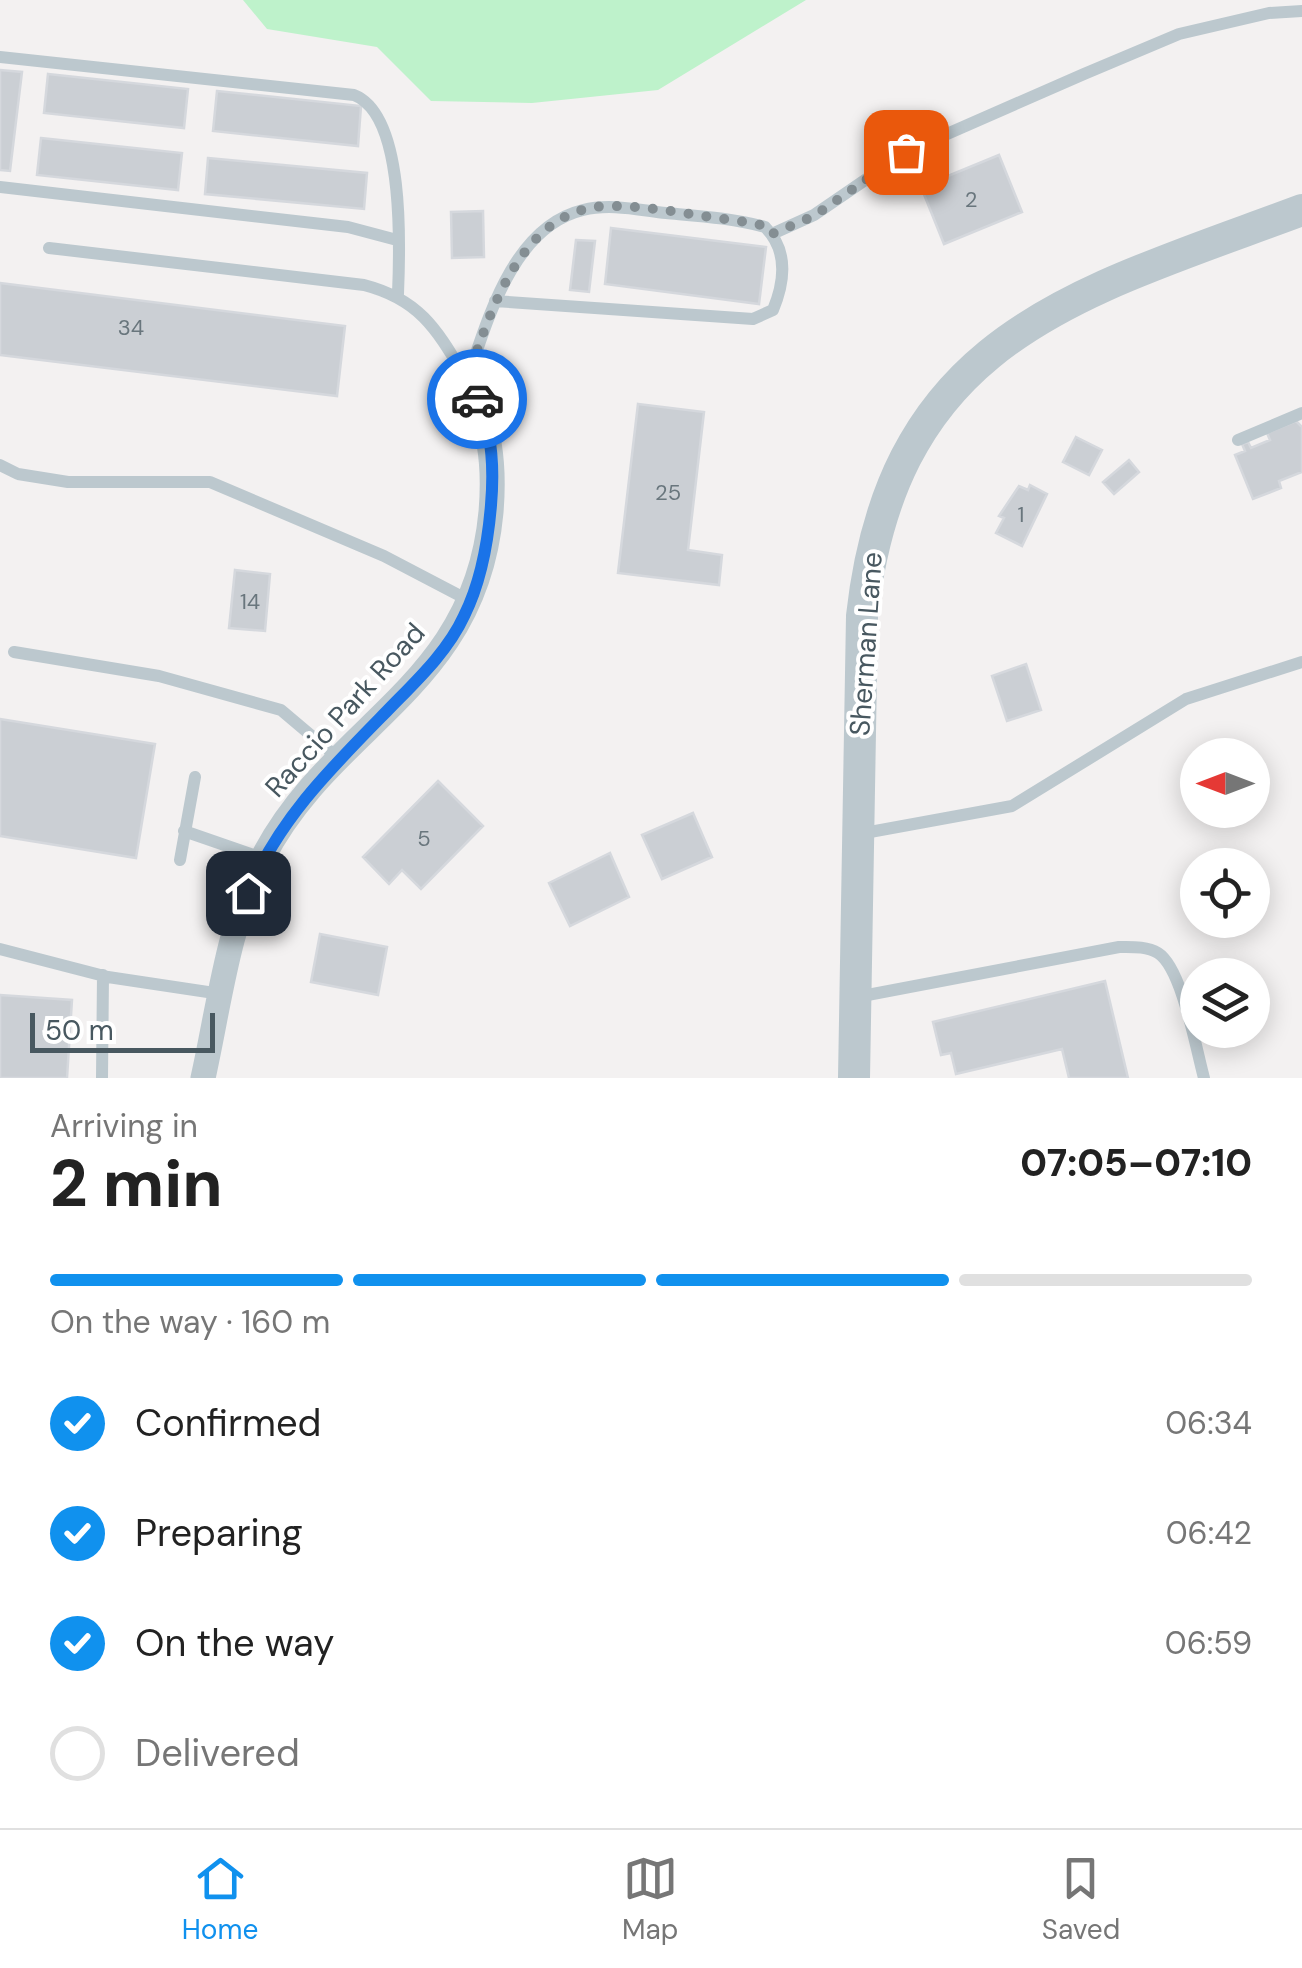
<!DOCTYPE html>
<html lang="en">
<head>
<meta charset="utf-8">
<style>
  :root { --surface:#fff; --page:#f2f2f2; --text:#222; --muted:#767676; --line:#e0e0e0; --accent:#1091ee }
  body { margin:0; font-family:"DM Sans",sans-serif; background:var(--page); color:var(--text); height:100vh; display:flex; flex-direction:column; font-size:38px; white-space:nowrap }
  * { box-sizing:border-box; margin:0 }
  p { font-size:32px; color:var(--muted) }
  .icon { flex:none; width:55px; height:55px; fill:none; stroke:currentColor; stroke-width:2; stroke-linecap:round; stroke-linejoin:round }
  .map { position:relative; height:1078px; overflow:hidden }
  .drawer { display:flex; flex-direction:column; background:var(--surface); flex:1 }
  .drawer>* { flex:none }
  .needle { width:65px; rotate:270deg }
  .fabs { position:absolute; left:1180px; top:738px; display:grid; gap:20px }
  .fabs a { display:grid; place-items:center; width:90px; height:90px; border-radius:50%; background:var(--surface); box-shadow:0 5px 25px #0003; font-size:50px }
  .scale { position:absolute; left:30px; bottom:25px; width:185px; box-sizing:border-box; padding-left:10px; border:5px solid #485860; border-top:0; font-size:28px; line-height:35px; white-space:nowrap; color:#485860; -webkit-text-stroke:8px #fff; paint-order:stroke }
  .pin { position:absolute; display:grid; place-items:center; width:85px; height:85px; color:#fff; margin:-42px; border-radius:20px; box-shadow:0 5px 15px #0006 }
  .courier { position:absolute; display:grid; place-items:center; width:100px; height:100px; margin:-50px; border:8px solid #1a73e8; border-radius:50%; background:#fff; color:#222; box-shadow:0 2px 12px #0007 }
  .headline em { font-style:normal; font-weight:800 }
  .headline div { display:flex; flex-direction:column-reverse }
  .headline { display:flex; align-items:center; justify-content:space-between; height:170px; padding:0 50px }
  h1 { font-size:65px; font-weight:800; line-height:75px }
  .bar { display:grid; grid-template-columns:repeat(4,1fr); gap:15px 10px; align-content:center; height:120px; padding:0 50px }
  .bar i { height:12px; border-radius:8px; background:var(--line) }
  .bar .active { background:var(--accent) }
  .bar p { grid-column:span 4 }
  ol { padding:0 50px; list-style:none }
  li { display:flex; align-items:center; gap:30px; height:110px }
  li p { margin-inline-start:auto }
  li .icon { padding:10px; border-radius:50%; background:var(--accent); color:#fff; stroke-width:4 }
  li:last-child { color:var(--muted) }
  li i { width:55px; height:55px; border:5px solid var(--line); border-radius:50% }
  .tabs { display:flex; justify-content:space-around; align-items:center; height:140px; border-top:2px solid var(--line); background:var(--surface); font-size:28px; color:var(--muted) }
  .tabs a { display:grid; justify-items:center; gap:5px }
  .tabs .active { color:var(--accent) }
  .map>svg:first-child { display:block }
  .green { fill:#bef2cb }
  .building { fill:#cbcfd4; stroke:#d5d8dd; stroke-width:2.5 }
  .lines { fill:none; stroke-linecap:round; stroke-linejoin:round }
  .service { stroke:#bcc8ce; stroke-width:12 }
  .minor { stroke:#bcc8ce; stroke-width:25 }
  .tertiary { stroke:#bcc8ce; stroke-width:32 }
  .done { stroke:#848e93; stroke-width:10; stroke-dasharray:0 18 }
  .route { stroke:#1a73e8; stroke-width:12 }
  .labels { text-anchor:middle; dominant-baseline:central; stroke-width:8; stroke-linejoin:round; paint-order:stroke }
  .number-label { font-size:22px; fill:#69767d }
  .street-label { font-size:28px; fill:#485860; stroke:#fff }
</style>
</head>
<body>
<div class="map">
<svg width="1302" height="1078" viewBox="0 0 1302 1078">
  <rect width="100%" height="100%" fill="#f3f1f1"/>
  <!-- green -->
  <path class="green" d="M243,0h563l-148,90 -126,13 -101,-2 -54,-54 -110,-18z"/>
  <!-- building -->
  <path class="building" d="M0,70l22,2 -12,99 -10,-1z
    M48,74l140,15 -4,39 -140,-15z
    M217,91l144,15 -3,40 -145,-15z
    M41,138l141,15 -4,37 -141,-15z
    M999,155l23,57 -78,32 -23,-57z
    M208,158l159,15 -3,36 -159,-15z
    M483,211l1,46 -32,1 -1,-46z
    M611,228l155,19 -7,57 -154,-20z
    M576,240l19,1 -6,51 -19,-2z
    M0,283l345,43 -8,70 -337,-41z
    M638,404l66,8 -16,138 34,5 -3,30 -101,-12z
    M1296,421l6,6v45l-23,9 2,7 -28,11 -18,-44 10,-4 -3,-7 6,-2 3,6 19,-8 -3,-7z
    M1076,437l26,13 -13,25 -26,-13z
    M1129,460l10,12 -25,22 -11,-12z
    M1030,485l17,9 -25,52 -26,-13 8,-15 -5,-2 20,-30 9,4z
    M235,570l35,4 -5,57 -36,-3z
    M1026,664l15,46 -34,11 -15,-45z
    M0,719l155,25 -19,114 -136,-22z
    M438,781l45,45 -62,63 -19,-19 -13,14 -26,-27z
    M693,813l19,44 -50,22 -20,-44z
    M610,853l19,44 -59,29 -21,-43z
    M320,934l67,13 -9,48 -67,-13z
    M1105,981l23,97h-59l-7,-29 -106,25 -5,-21 -10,2 -8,-33z
    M0,995l72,5 -5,78h-67z"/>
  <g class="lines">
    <!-- service -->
    <path class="service" d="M0,57l354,38c51,20 46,151 44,199
      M0,187l348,40 49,13
      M772,234l42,-19 92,-63 178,-78 95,-40 90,-21 33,-2
      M49,248l315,37c58,15 74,47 103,95
      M467,380c20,-58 45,-153 116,-170 27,-7 56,0 83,3 33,3 67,5 99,14 23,23 20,54 8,83l-20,9 -258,-18
      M1238,440l64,-27
      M0,465l18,9 50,8h142l174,74 86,45
      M14,652l145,24 122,34 58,49
      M184,831l78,27
      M859,834l153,-28 174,-107 116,-37
      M180,860l15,-83
      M0,949l108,28 113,17
      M857,997l262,-50c12,0 28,-1 39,6 24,15 38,96 46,125
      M102,1078l1,-103"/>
    <!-- minor -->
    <path class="minor" d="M203,1078c16,-72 25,-153 59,-219 70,-137 213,-170 229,-347 4,-48 -1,-89 -24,-132"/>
    <!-- tertiary -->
    <path class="tertiary" d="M854,1078l8,-462c31,-280 212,-321 440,-406"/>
  </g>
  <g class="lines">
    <!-- done -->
    <path class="done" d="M477,399l-10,-19c23,-67 54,-173 142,-174 45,0 93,11 138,16l18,4 7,8 42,-18 92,-64"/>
    <!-- route -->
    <path class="route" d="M248,893c31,-74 83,-125 139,-182 27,-28 60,-58 77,-95 17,-34 24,-74 27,-111 3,-35 2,-74 -14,-106"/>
  </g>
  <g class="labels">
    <!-- number labels -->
    <g class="number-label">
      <text x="971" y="199">2</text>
      <text x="131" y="327">34</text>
      <text x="668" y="492">25</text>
      <text x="1021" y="514">1</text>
      <text x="250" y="601">14</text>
      <text x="424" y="838">5</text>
    </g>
    <!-- street labels -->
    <g class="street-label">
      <text transform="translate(866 644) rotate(-86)">Sherman Lane</text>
      <text transform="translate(345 710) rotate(-48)">Raccio Park Road</text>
    </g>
  </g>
</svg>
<div class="fabs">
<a><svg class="needle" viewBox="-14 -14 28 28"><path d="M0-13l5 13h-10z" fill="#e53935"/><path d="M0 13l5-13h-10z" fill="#767676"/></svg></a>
<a><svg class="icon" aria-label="locate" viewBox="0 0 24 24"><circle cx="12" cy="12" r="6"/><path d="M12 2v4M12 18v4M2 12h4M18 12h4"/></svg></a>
<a><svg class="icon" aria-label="layers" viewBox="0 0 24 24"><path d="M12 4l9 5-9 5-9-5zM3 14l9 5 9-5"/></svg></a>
</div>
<div class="scale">50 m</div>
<div class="pin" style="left:906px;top:152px;background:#ea580c"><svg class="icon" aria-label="bag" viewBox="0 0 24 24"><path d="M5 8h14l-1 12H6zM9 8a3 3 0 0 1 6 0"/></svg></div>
<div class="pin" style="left:248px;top:893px;background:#1f2937"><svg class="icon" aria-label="home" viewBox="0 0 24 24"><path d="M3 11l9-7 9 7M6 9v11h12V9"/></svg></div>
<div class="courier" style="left:477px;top:399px"><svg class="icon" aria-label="car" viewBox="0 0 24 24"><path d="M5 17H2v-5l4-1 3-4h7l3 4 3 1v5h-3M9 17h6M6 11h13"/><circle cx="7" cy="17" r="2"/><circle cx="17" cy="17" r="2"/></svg></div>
</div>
<section class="drawer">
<div class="headline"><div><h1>2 min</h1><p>Arriving in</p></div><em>07:05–07:10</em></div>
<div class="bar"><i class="active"></i><i class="active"></i><i class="active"></i><i></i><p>On the way · 160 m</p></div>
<ol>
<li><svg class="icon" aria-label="check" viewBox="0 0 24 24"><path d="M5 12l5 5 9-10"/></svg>Confirmed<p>06:34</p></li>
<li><svg class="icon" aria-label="check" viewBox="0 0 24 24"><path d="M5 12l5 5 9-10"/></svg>Preparing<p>06:42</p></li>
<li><svg class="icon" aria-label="check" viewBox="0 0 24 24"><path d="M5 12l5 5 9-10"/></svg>On the way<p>06:59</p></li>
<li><i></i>Delivered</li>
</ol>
</section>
<nav class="tabs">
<a class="active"><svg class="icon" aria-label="home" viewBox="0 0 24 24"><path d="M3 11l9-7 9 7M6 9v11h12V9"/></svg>Home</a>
<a><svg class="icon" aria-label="map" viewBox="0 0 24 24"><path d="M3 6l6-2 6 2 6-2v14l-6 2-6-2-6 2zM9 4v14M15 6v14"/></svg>Map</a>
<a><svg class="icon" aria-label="saved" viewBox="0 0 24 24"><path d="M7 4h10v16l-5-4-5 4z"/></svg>Saved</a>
</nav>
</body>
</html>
